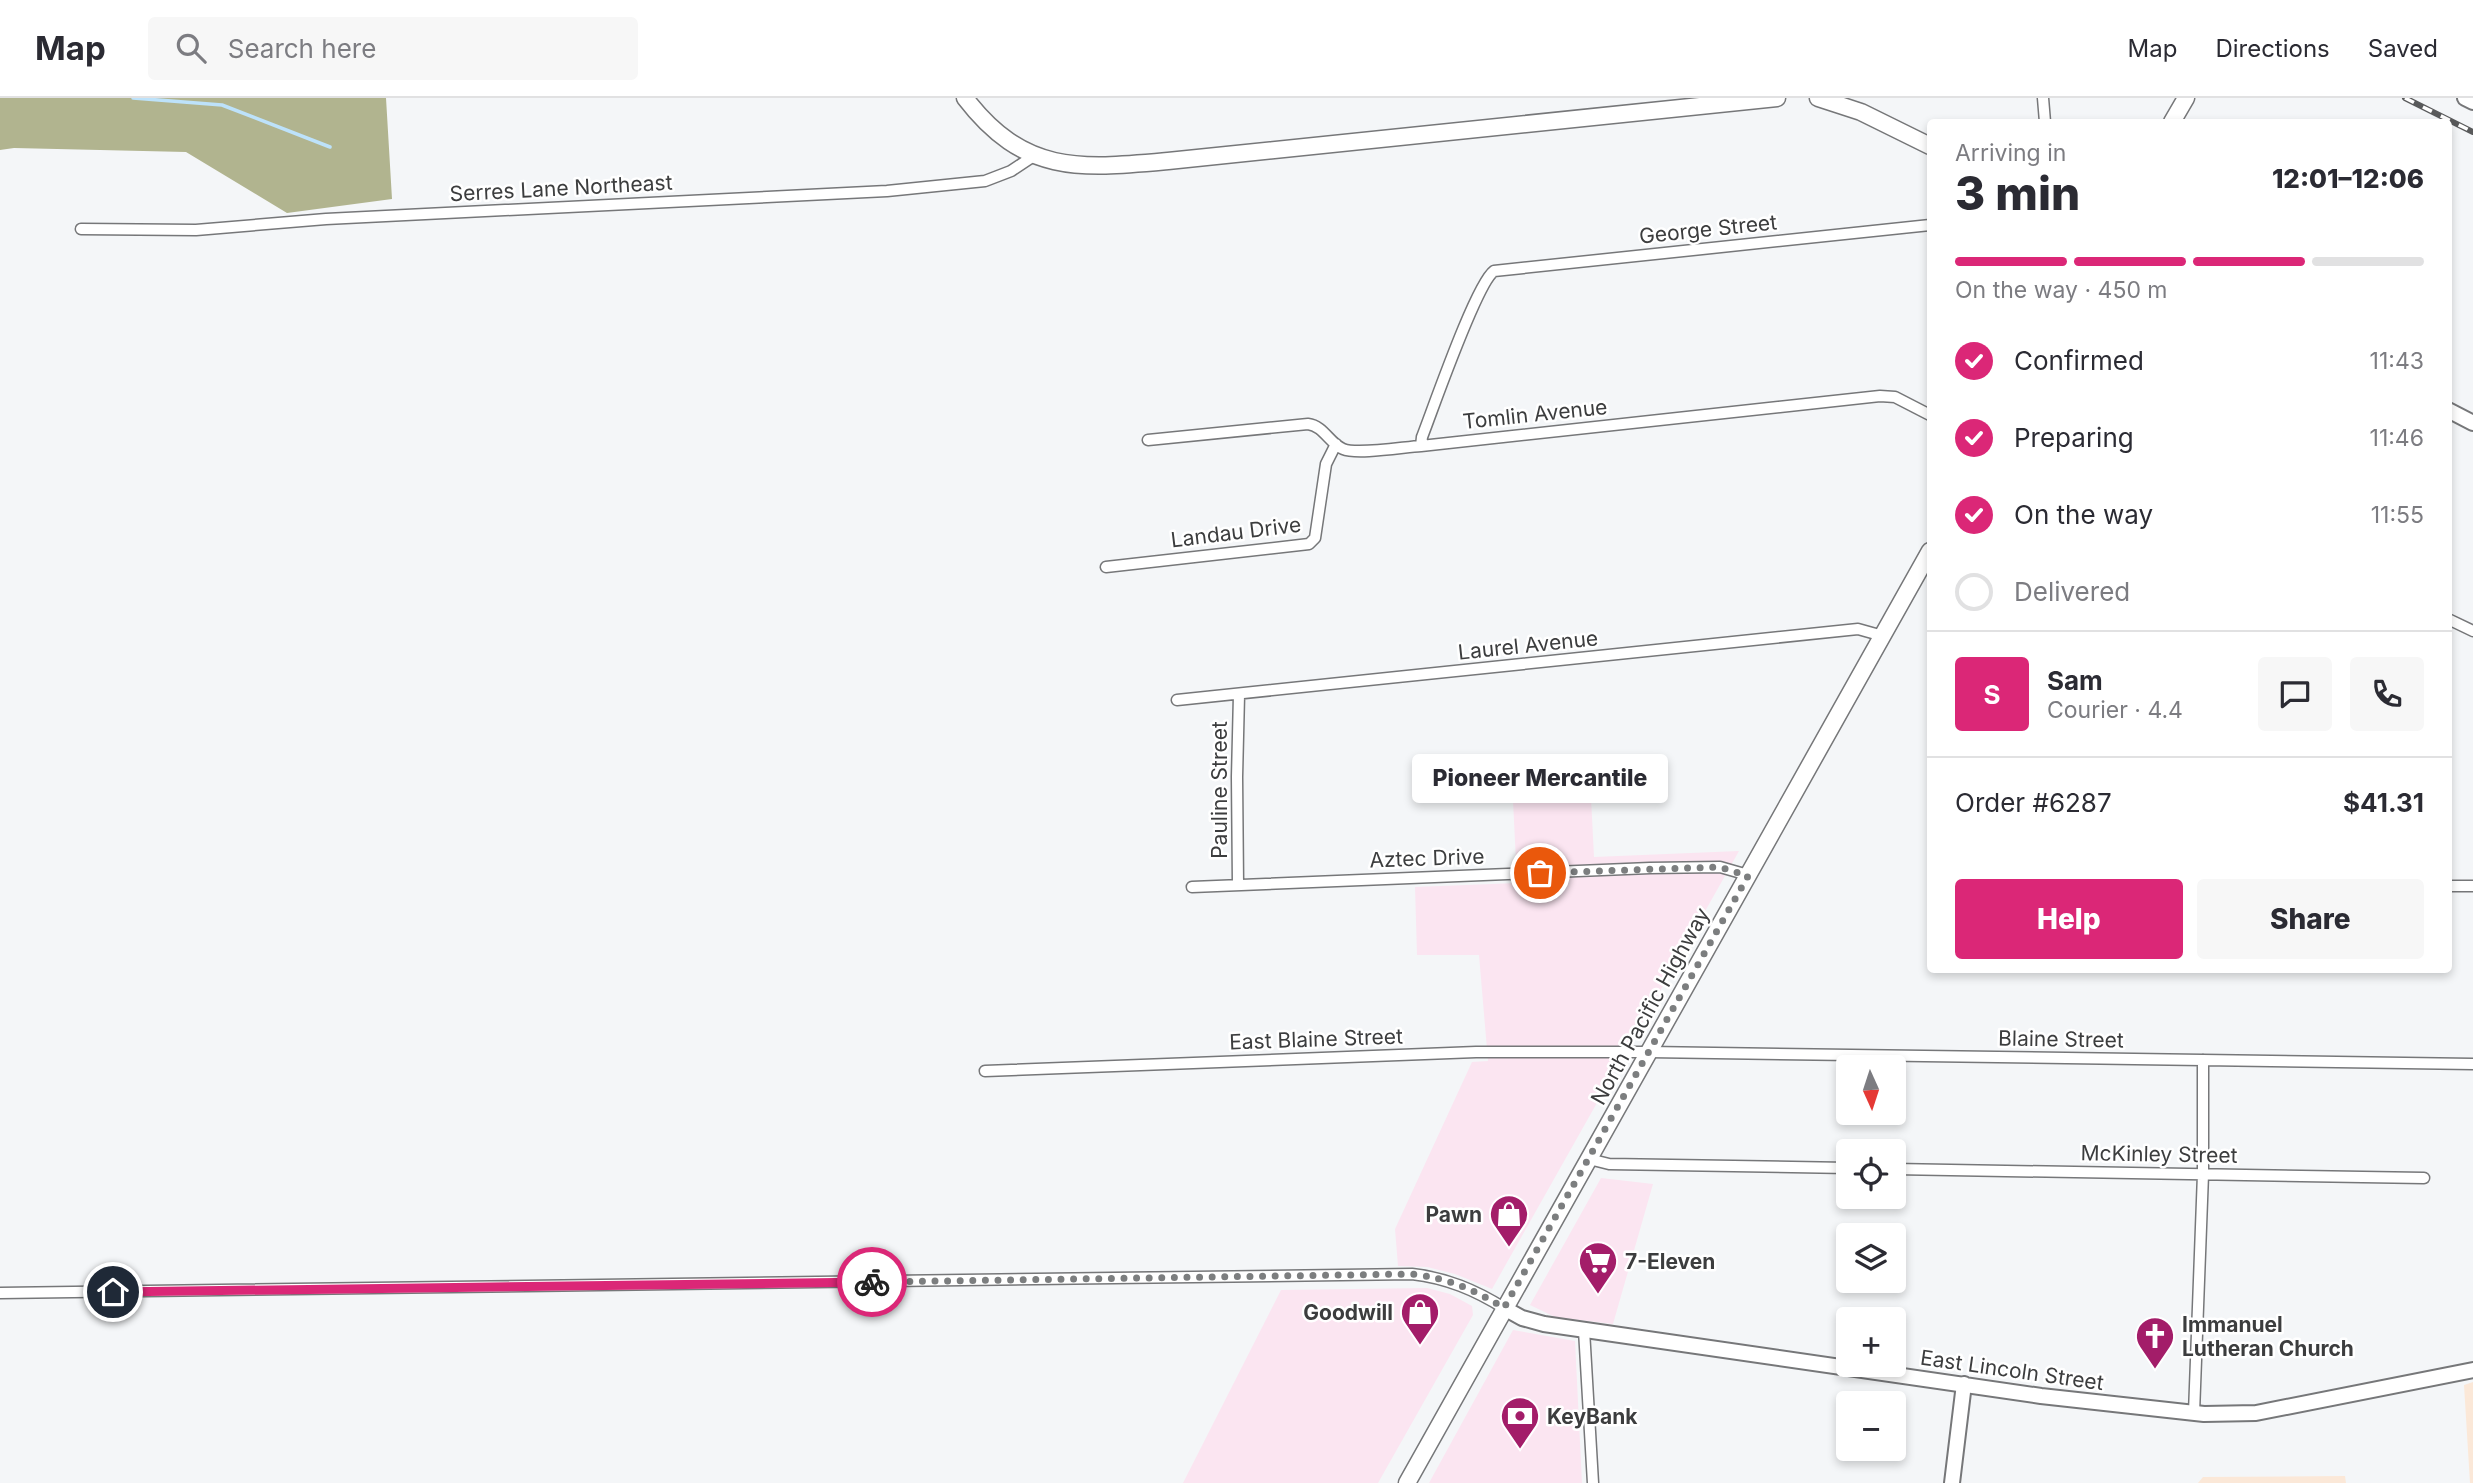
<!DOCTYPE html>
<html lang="en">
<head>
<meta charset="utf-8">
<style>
  :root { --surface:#fff; --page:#f7f7f7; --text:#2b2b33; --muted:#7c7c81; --line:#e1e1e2; --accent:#db2777 }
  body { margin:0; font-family:Inter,sans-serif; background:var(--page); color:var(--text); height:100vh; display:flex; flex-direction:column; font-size:26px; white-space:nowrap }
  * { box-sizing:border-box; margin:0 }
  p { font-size:23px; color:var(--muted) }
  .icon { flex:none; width:38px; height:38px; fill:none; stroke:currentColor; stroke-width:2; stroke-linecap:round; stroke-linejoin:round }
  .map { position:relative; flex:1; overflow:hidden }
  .details { position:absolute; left:1927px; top:21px; width:525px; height:854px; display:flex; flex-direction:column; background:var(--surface); border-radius:7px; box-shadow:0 4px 10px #0003 }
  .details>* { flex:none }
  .needle { width:46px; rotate:177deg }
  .tools { position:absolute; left:1836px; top:957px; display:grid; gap:14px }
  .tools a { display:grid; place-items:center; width:70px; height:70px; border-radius:7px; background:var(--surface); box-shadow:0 4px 10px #0003; font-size:35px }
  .pin { position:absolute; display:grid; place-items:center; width:60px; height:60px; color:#fff; margin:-30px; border:4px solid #fff; border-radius:50%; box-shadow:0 2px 7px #0007 }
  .courier { position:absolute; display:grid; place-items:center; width:70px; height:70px; margin:-35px; border:5px solid #db2777; border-radius:50%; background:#fff; color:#222; box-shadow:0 2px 9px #0007 }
  .bubble { position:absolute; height:49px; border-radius:7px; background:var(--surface); box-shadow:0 4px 10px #0003; font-size:23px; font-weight:800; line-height:49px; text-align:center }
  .headline em { font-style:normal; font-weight:800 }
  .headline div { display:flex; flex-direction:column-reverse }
  .headline { display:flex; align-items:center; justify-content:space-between; height:119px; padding:0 28px }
  h1 { font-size:46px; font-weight:800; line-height:52px }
  .bar { display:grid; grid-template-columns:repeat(4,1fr); gap:10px 7px; align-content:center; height:84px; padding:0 28px }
  .bar i { height:9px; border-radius:5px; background:var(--line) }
  .bar .on { background:var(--accent) }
  .bar p { grid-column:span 4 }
  .line { display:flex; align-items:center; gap:18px; padding:0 28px; border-top:2px solid var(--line) }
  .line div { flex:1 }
  .round { display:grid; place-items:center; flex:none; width:74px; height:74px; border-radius:7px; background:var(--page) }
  ol { padding:0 28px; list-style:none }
  li { display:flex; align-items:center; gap:21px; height:77px }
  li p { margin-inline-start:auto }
  li .icon { padding:7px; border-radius:50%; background:var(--accent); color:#fff; stroke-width:4 }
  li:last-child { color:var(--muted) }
  li i { width:38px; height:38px; border:4px solid var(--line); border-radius:50% }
  .primary-button { display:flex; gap:14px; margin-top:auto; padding:14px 28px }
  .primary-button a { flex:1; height:80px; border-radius:7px; background:var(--accent); color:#fff; font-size:28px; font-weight:800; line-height:80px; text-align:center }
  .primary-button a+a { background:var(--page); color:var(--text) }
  header { display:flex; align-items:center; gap:42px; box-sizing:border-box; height:98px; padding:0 35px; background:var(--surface); border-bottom:2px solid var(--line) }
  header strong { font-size:33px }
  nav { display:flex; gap:38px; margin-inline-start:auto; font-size:24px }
  .search { width:490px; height:63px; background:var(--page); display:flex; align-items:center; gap:18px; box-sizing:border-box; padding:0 24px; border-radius:7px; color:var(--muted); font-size:26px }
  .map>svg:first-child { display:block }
  .commercial { fill:#fbe5f1 }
  .education { fill:#fbe8d8 }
  .forest { fill:#b1b48f }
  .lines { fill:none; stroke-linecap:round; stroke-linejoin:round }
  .stream { stroke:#bde2fa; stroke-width:3.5 }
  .street-casing { stroke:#767779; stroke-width:13 }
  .secondary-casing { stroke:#767779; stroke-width:18 }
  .primary-casing { stroke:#767779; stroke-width:19 }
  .street { stroke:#fff; stroke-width:10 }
  .secondary { stroke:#fff; stroke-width:14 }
  .primary { stroke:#fff; stroke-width:16 }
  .rail-casing { stroke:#595a5b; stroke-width:6 }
  .rail { stroke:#fff; stroke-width:3.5; stroke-dasharray:10; stroke-linecap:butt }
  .done { stroke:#7c7e7f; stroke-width:7; stroke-dasharray:0 12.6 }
  .route { stroke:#db2777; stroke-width:9 }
  .labels { text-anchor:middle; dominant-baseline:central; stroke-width:5; stroke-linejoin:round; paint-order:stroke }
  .street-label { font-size:21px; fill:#3c3d3e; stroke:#fff }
  .poi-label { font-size:21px; font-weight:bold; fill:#3c3d3e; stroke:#fff; text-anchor:start }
</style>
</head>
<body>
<header>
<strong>Map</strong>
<div class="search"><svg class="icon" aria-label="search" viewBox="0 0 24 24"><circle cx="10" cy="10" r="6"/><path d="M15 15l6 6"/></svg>Search here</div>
<nav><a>Map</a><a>Directions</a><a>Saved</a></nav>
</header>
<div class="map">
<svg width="2473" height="1385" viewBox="0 0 2473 1385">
  <rect width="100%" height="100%" fill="#f4f6f8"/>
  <!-- commercial -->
  <path class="commercial" d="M1591,700l3,59 145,-6 -247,438 -37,-15 -28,-7 -29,-1 -3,-37 77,-167 16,-1 -9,-106h-62l-2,-68 102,-4 -4,-83z
    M1601,1080l52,6 -40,140 -58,-7 -25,-12z
    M1427,1190l23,6 22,12 1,9 -95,168h-195l98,-193z
    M1513,1232l62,11 7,142h-153z"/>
  <!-- education -->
  <path class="education" d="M2473,1284v101h-3l-6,-98z
    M2345,1378l1,7h-148l5,-6z"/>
  <!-- forest -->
  <path class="forest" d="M0,0h386l6,101 -105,14 -101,-61 -172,-4 -14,2z"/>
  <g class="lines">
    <!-- stream -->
    <path class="stream" d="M133,0l89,7 108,42"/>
    <!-- street casing -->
    <g class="street-casing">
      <path id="street" d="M2043,0l2,24
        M81,131l115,1 130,-11 561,-28 98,-10 26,-10 24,-16
        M1148,342l160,-16c16,2 21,19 35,25 14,6 61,-2 78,-3l459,-50 15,1 35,18
        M1421,348l1,-9c11,-28 54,-153 72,-166l436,-46
        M1106,469l203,-23 6,-6 11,-74 10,-20
        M2448,521l25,12
        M1177,602l681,-71 25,7
        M1238,787l-1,-108 2,-82
        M2448,788h25
        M1192,789l458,-19 70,-1 28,8
        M985,973l491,-19h173l824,12
        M1589,1061l20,5 239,4
        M1894,1071l530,9
        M0,1195l1412,-19c35,4 63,16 92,34
        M1584,1232l9,153
        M2194,1315l9,-239v-114"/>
    </g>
    <!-- secondary casing -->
    <g class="secondary-casing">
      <path id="secondary" d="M2465,0l8,4
        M2448,312l25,13
        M1504,1210l18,10 22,6 497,72 163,18 52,-1 217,-43
        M1952,1385l12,-99"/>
    </g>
    <!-- primary casing -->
    <g class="primary-casing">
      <path id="primary" d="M965,0c59,77 115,71 203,63l609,-63
        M1818,0l43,14 69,34
        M2172,24l14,-24
        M1407,1385l523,-932"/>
    </g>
    <!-- street -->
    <use href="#street" class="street"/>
    <!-- secondary -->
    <use href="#secondary" class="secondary"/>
    <!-- primary -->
    <use href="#primary" class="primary"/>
    <!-- rail casing -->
    <g class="rail-casing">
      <path id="rail" d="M2405,0l68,34"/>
    </g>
    <!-- rail -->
    <use href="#rail" class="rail"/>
  </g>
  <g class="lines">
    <!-- done -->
    <path class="done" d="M872,1184l540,-8c35,4 63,16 92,34l244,-432 -28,-9 -180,6"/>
    <!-- route -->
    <path class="route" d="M113,1194l759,-10"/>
  </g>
  <!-- icons -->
  <defs>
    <g id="shop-pin" transform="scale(2.0125)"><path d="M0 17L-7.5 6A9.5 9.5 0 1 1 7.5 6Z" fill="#a31d69" stroke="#fff"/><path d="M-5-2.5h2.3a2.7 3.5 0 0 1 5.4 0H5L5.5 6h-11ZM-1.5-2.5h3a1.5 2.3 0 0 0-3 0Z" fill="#fff"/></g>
    <g id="supermarket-pin" transform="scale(2.0125)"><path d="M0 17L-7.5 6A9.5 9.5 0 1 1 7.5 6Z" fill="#a31d69" stroke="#fff"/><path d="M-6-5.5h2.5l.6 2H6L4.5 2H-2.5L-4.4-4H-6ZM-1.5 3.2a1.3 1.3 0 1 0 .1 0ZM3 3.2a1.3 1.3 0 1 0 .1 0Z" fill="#fff"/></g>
    <g id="church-pin" transform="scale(2.0125)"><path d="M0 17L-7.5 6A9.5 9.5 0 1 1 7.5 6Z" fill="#a31d69" stroke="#fff"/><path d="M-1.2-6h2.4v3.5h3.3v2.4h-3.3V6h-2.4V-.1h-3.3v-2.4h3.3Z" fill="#fff"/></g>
    <g id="bank-pin" transform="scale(2.0125)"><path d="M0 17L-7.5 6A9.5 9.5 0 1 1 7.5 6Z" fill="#a31d69" stroke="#fff"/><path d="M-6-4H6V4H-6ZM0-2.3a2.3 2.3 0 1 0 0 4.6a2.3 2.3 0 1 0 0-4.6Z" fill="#fff"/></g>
  </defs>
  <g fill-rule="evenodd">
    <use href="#shop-pin" x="1509" y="1116"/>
    <use href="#supermarket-pin" x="1598" y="1163"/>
    <use href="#shop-pin" x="1420" y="1214"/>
    <use href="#church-pin" x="2155" y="1238"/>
    <use href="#bank-pin" x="1520" y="1318"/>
  </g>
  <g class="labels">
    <!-- street labels -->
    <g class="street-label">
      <text transform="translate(561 90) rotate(-3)">Serres Lane Northeast</text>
      <text transform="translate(1708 131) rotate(-6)">George Street</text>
      <text transform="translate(1535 316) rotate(-6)">Tomlin Avenue</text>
      <text transform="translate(1236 434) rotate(-7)">Landau Drive</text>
      <text transform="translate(1528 547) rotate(-6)">Laurel Avenue</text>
      <text transform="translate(1219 692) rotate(-90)">Pauline Street</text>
      <text transform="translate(1427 760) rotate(-2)">Aztec Drive</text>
      <text transform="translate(1650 908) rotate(-61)">North Pacific Highway</text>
      <text transform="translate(1316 941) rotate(-2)">East Blaine Street</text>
      <text transform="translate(2061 941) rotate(1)">Blaine Street</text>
      <text transform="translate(2159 1056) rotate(1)">McKinley Street</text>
      <text transform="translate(2012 1272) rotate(8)">East Lincoln Street</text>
    </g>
    <!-- poi labels -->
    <g class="poi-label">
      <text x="1482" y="1116" text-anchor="end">Pawn</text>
      <text x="1625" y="1163">7-Eleven</text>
      <text x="1393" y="1214" text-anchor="end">Goodwill</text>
      <text x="2182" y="1226">Immanuel<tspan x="2182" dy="24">Lutheran Church</tspan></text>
      <text x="1547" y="1318">KeyBank</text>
    </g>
  </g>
</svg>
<div class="tools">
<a><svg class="needle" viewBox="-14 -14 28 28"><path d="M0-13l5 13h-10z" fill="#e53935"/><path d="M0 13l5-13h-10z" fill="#7c7c81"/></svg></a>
<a><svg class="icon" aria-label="locate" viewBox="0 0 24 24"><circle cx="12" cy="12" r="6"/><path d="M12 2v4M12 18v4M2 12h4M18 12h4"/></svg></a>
<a><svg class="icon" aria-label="layers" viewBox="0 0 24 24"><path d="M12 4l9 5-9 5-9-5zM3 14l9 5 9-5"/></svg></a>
<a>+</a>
<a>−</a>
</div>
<div class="pin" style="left:1540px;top:775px;background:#ea580c"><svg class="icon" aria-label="bag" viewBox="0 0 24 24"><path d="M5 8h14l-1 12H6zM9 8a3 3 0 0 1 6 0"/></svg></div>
<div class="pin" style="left:113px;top:1194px;background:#1f2937"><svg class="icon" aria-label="home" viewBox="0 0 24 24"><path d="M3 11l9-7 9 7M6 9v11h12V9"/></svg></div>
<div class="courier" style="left:872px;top:1184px"><svg class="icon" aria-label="bike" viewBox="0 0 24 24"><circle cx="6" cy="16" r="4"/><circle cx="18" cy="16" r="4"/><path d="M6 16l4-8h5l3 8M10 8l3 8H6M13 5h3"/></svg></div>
<div class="bubble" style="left:1412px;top:656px;width:256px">Pioneer Mercantile</div>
<section class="details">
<div class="headline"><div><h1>3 min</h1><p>Arriving in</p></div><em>12:01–12:06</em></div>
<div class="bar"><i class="on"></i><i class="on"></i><i class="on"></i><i></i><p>On the way · 450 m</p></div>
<ol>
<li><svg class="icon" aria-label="check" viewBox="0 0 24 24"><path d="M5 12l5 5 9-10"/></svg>Confirmed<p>11:43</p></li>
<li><svg class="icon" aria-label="check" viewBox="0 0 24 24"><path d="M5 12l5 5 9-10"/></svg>Preparing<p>11:46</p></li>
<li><svg class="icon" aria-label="check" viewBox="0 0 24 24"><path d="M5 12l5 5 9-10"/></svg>On the way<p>11:55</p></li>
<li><i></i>Delivered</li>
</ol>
<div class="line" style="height:126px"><b class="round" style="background:var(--accent);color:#fff">S</b><div><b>Sam</b><p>Courier · 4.4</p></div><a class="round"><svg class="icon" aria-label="chat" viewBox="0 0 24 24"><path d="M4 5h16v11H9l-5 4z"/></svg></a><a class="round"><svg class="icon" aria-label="phone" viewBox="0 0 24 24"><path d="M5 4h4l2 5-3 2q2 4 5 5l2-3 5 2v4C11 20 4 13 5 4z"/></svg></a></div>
<div class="line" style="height:91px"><div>Order #6287</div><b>$41.31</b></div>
<div class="primary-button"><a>Help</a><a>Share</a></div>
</section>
</div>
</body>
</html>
